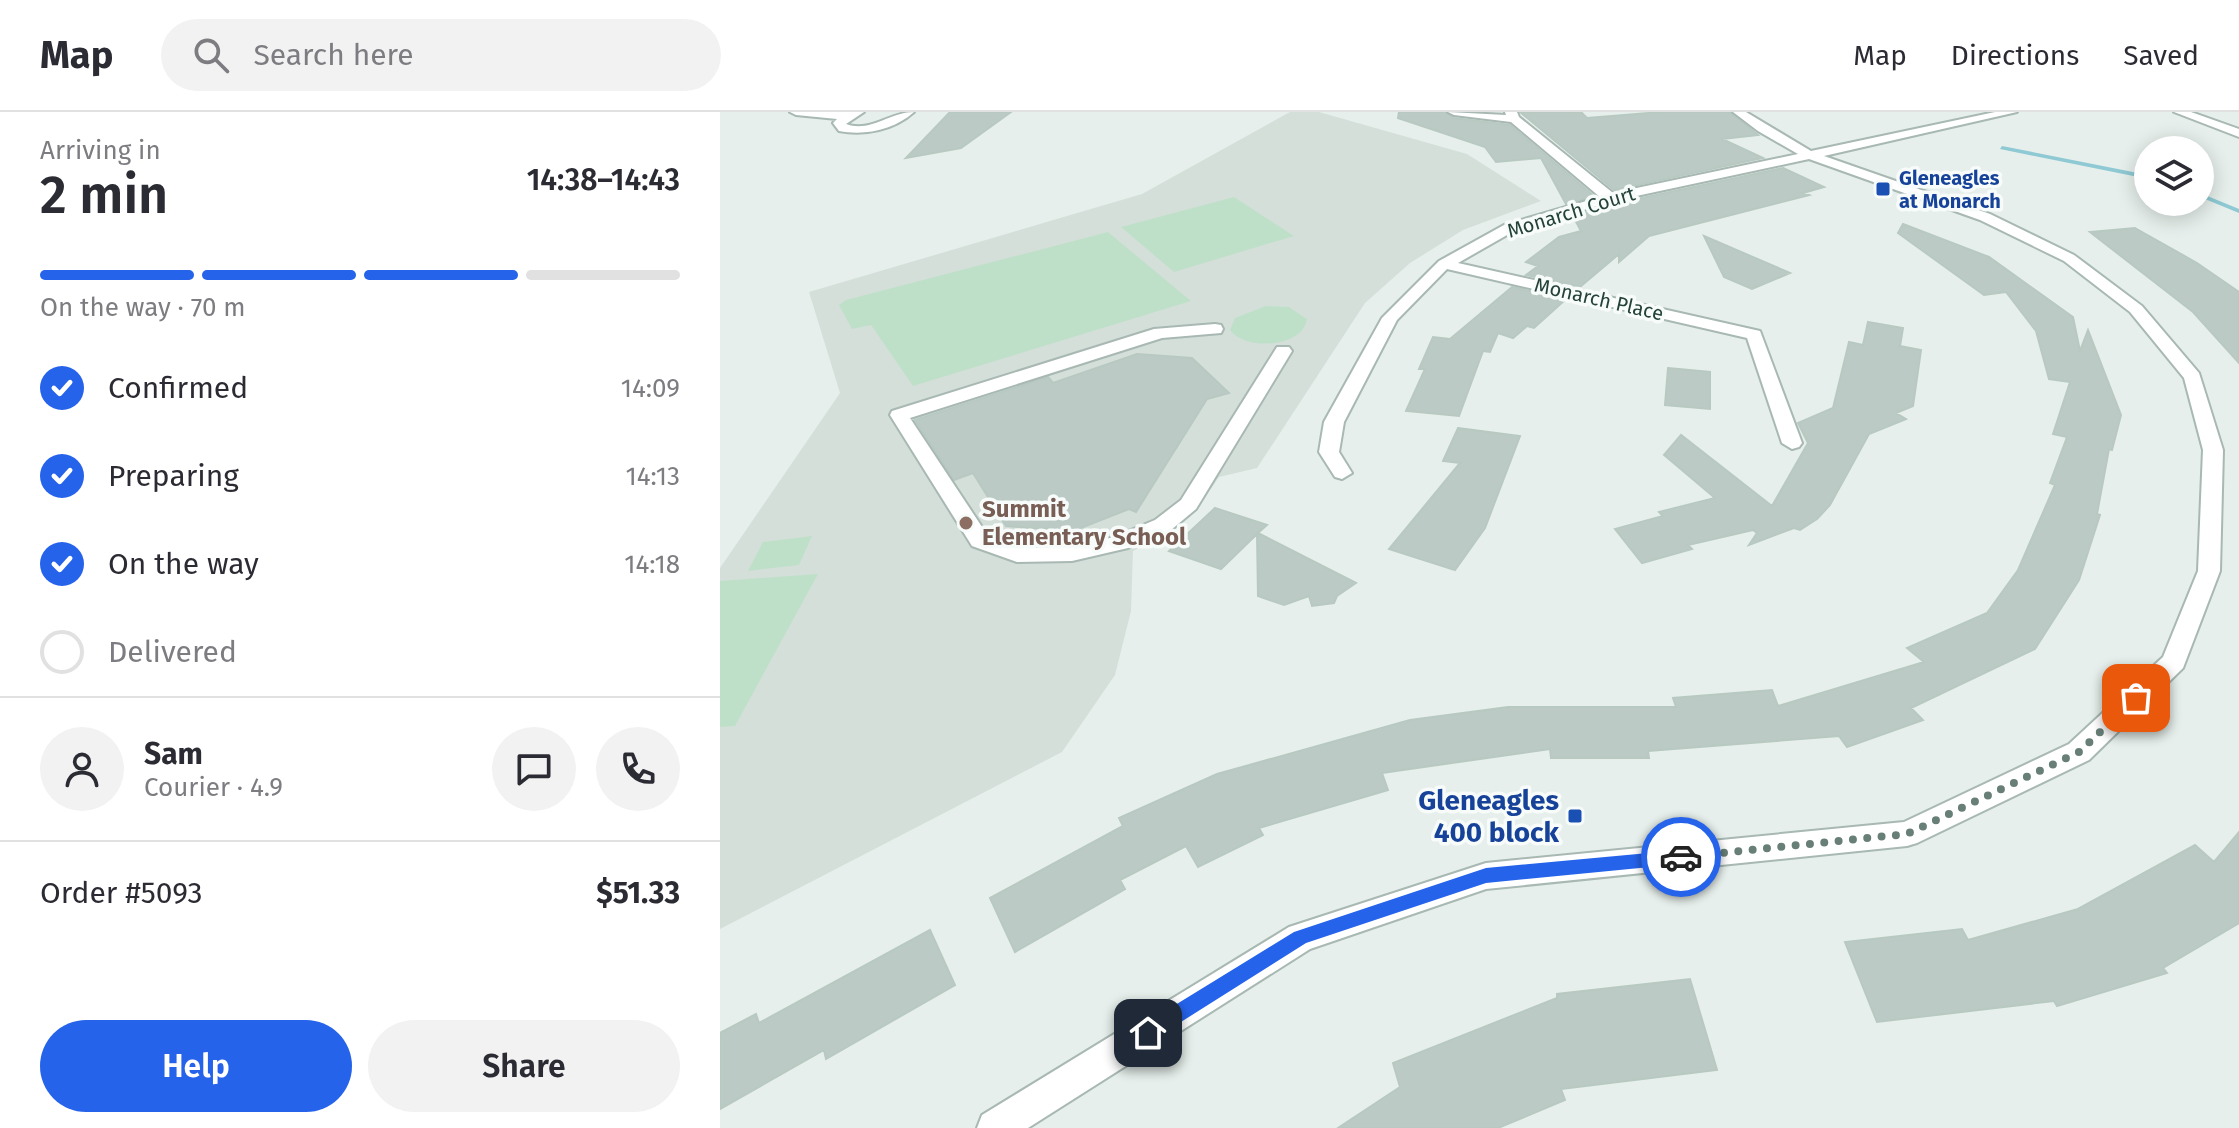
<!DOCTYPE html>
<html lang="en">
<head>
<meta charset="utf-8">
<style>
  :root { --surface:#fff; --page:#f2f2f3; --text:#2b2b33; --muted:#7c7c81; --line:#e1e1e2; --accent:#2563eb }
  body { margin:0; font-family:"Fira Sans",sans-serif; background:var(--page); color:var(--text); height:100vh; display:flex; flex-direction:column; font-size:30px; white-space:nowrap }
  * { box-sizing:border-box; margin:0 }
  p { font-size:26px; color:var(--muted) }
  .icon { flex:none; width:44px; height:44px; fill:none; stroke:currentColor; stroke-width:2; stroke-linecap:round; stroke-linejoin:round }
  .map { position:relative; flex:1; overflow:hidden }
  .sheet { display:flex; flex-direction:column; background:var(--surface); width:720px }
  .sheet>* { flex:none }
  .tools { position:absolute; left:1414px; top:24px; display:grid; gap:16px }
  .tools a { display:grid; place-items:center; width:80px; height:80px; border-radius:50%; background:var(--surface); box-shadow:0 4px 20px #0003; font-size:40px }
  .pin { position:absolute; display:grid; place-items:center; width:68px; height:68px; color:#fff; margin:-34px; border-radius:16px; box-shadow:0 4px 12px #0006 }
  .courier { position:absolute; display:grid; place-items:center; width:80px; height:80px; margin:-40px; border:6px solid #2563eb; border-radius:50%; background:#fff; color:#222; box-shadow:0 2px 10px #0007 }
  .overview em { font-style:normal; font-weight:600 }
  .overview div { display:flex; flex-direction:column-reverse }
  .overview { display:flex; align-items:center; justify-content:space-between; height:136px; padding:0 40px }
  h1 { font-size:52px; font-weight:600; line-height:60px }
  .bar { display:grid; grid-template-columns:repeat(4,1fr); gap:12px 8px; align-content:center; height:96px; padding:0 40px }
  .bar i { height:10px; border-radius:6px; background:var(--line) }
  .bar .on { background:var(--accent) }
  .bar p { grid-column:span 4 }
  .line { display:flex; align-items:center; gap:20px; padding:0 40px; border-top:2px solid var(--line) }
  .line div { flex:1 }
  .round { display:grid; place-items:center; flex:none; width:84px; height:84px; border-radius:42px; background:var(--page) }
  ol { padding:0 40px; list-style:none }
  li { display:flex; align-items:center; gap:24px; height:88px }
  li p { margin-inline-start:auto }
  li .icon { padding:8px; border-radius:50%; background:var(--accent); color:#fff; stroke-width:4 }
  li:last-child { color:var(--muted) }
  li i { width:44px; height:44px; border:4px solid var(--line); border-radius:50% }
  .action { display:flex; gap:16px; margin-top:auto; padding:16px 40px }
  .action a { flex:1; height:92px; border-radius:48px; background:var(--accent); color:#fff; font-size:32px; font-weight:600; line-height:92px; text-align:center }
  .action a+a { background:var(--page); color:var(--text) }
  header { display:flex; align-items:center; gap:48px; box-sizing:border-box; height:112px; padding:0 40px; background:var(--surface); border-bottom:2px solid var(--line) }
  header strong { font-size:38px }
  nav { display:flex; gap:44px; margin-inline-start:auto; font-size:28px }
  .search { width:560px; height:72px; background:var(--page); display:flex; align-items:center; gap:20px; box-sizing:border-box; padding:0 28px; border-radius:44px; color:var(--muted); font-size:30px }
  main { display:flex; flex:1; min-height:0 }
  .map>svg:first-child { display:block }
  .built { fill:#d4dfda }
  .green { fill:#bfe0c8 }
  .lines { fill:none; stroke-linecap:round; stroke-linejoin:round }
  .stream { fill:#8ec9d4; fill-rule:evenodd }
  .building { fill:#bbcac4; stroke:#b8c9c2; stroke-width:2 }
  .minor-casing { stroke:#a8b8b2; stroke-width:4 }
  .minor { fill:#fff; fill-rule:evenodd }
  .route { fill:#2563eb }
  .done { stroke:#687f78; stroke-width:8; stroke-dasharray:0 14.4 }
  .transit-dot { fill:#1a4fb4; stroke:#f7fbf9; stroke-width:3 }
  .education-dot { fill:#8d6e63; stroke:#f7fbf9; stroke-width:3 }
  .labels { text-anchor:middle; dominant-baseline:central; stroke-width:7; stroke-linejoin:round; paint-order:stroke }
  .far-transit-label { font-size:20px; font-weight:bold; fill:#164399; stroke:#f7fbf9; text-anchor:start }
  .far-street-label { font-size:20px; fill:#24423a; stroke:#f7fbf9 }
  .education-label { font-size:24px; font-weight:bold; fill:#785e54; stroke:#f7fbf9; text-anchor:start }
  .near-transit-label { font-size:28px; font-weight:bold; fill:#164399; stroke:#f7fbf9; text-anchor:end }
</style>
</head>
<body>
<header>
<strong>Map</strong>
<div class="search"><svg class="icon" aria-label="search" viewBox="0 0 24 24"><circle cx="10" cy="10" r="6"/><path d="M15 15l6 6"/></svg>Search here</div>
<nav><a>Map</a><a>Directions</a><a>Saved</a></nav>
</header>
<main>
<section class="sheet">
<div class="overview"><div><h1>2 min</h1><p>Arriving in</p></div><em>14:38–14:43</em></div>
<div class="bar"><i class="on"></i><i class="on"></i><i class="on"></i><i></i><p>On the way · 70 m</p></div>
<ol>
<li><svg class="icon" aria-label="check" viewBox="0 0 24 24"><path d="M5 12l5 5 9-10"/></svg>Confirmed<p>14:09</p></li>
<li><svg class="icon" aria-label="check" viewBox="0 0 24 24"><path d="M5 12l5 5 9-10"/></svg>Preparing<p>14:13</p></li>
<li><svg class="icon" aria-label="check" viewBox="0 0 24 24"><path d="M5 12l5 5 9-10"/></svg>On the way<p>14:18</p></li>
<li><i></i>Delivered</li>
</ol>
<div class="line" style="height:144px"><a class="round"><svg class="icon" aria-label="person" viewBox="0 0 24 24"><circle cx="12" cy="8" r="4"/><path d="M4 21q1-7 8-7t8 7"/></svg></a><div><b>Sam</b><p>Courier · 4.9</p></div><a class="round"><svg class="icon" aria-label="chat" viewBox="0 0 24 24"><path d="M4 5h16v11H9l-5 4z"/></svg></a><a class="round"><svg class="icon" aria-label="phone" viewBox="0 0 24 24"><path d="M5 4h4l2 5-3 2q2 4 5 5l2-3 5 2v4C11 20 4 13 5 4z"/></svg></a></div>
<div class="line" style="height:104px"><div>Order #5093</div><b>$51.33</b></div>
<div class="action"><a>Help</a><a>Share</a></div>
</section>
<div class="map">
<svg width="1519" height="1016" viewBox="0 0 1519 1016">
  <rect width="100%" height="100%" fill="#e6efeb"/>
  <!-- built -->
  <path class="built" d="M570,0h29l148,42 74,47 -78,29 -53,33 -45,40 -108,165 -38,9 -24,35 -27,21 -35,18 -2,60 -16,64 -53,77 -342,177v-361l120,-175 -31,-101 333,-98z"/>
  <!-- green -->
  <path class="green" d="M514,85l60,39 -120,36 -53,-45z
    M388,120l83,69 -278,85 -42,-61 -19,4 -13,-24 7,-5z
    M546,194l23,1 18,12c-4,29 -62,32 -77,11l5,-12z
    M92,424l-13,29 -51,6 15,-29z
    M98,462l-83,152 -15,1v-146z"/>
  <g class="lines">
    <!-- stream -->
    <path class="stream" d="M1282,34l146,29v4l-148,-30z
      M1480,81l39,16v4l-39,-16z"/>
  </g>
  <!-- building -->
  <path class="building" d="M230,0h61l-50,36 -55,10z
    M679,0h46l9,6 56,7 84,71 -28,8 -25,-46 -45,4 -11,-15 -87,-29z
    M800,0h61l6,6 74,-6h69l28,23 -36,4 41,19 -149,32z
    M1063,56l41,19 -21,6 6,2 -160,41 -30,26v-8l-39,33 -54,-12 12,-9 -12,-4 33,-25 22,-6 -8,-15 41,-12z
    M1183,112l86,33 84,60 7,34 8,-21 33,85 -9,35 -3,-1 -12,65 3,1 -21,65 -44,69 -124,59 12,12 -76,27 -8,-11 -191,15 1,7h-98l-1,-9 -168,24 6,17 -129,38 4,7 -65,32 -12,-21 -66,34 5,9 -110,63 -25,-54 133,-72 -4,-8 98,-44 193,-54 98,-13h168l-3,-9 99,-8 6,16 146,-44 -17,-14 80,-35 31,-43 37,-85 -5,-2 17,-46 -14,-3 17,-52 -21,-3 -13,-48 -30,-39 -22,3 -86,-62z
    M1415,116l62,35 42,29v71l-46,-51 -103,-80z
    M984,124l86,37 -38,16 -28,-12z
    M792,175l54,12 -32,29 -7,-2 -14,12 -15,-5 -8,19 -7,-1 -24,65 -53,-5 19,-42h-6l14,-32 17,2z
    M1148,210l35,6 -3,18 21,4 -8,56 -17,7 10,6 -37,15 -39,71 -13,14 -17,11 -6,-2 -45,17 8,-12 -4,-3 -65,15 4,4 -50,14 -27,-34 48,-13 -4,-4 56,-14 -51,-43 17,-20 91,71 36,-63 -10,-20 35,-15 16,-66 14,3z
    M417,242l55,4 37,35 -22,6 -71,113 -7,-3 -56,22 -67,-5 -33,-53 -19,7 -39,-60 133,-43 5,6z
    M948,256l42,4v37l-45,-4z
    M738,316l62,8 -35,92 -30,42 -66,-21 71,-86 -17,-2z
    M495,396l52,17 -9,8 98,50 -19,13 -3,7 -22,3 -3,-10 -25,9 -26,-9 -1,-62 -36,35 -52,-18z
    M1519,720v91l-76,45 4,5 -110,33 -3,-5 -177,21 -32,-80 117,-13 6,11 110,-31 117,-64 19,17z
    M210,818l25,55 -129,74 -2,-9 -104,59v-76l36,-19 3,9z
    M970,867l27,91 -156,19 4,11 -67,28h-160l62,-41 -7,-24 164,-65v-4z"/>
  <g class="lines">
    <!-- minor casing -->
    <g class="minor-casing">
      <path id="minor" d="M70,0h74l-18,12c24,9 44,-12 68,-12 -20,18 -49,24 -75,19l-6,-8 4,-4 -41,-4z
        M728,0l58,3 -1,-3h12l2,5 94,76 185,-39 -40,-23 -25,-19h13l65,39 184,-39h22l-193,44 166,58 84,41 68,51 57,67 24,77 -3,121 -37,97 -94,92 -172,83 -10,3 -421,43 -176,60 -282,179h-51l5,-13 307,-188 197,-64 418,-41 165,-78 94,-87 35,-86 5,-121 -19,-72 -54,-66 -66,-51 -84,-41 -171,-61 -196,42 -99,30 -56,32 302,68 42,112 -3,4 -7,2 -10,-6 -35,-105 -300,-69 -50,51 -53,102 -5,30 13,21 -10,6 -7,-2 -16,-25 5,-30 58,-104 57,-57 65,-36 96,-28 -89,-75 -57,-7z
        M1454,0h17l48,17v8z
        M495,212l6,1 2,4 -2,4 -59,5 -252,80 78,118 31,12 53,-1 42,-10 41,-17 26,-20 96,-153h12l3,4 -96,158 -25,21 -43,18 -56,13 -55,1 -45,-16 -82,-131 2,-4 262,-82z"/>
    </g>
    <!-- minor -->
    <use href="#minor" class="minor"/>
  </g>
  <!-- route -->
  <path class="route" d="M961,738l8,7 -8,7 -195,19 -180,60 -152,96 -6,3 -7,-3 -2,-6 2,-7 153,-94 192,-64z"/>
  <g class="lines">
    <!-- done -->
    <path class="done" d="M961,745l226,-23 172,-82 57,-54"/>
  </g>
  <!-- markers -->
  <g class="transit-dot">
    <rect x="1155" y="69" width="16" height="16" rx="4"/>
    <rect x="847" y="696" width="16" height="16" rx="4"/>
  </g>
  <circle class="education-dot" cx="246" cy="411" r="8"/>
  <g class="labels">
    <!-- far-transit labels -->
    <g class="far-transit-label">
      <text x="1179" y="66">Gleneagles<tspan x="1179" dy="23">at Monarch</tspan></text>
    </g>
    <!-- far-street labels -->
    <g class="far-street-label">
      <text transform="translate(851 100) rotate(-17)">Monarch Court</text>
      <text transform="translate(879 187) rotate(13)">Monarch Place</text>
    </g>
    <!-- education labels -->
    <g class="education-label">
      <text x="262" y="397">Summit<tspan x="262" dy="28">Elementary School</tspan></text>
    </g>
    <!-- near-transit labels -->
    <g class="near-transit-label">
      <text x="839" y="688">Gleneagles<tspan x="839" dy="32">400 block</tspan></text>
    </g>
  </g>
</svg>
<div class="tools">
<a><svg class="icon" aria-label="layers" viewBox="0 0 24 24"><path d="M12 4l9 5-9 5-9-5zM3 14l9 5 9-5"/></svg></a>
</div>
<div class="pin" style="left:1416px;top:586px;background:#ea580c"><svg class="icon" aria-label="bag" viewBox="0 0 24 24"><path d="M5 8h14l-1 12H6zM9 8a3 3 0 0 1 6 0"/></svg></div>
<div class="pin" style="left:428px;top:921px;background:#1f2937"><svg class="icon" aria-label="home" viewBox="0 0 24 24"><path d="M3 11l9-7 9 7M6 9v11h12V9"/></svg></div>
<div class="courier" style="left:961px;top:745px"><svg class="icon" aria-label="car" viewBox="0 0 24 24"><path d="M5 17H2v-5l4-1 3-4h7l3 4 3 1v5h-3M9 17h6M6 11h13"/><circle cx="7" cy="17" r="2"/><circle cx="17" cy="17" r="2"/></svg></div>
</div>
</main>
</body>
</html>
